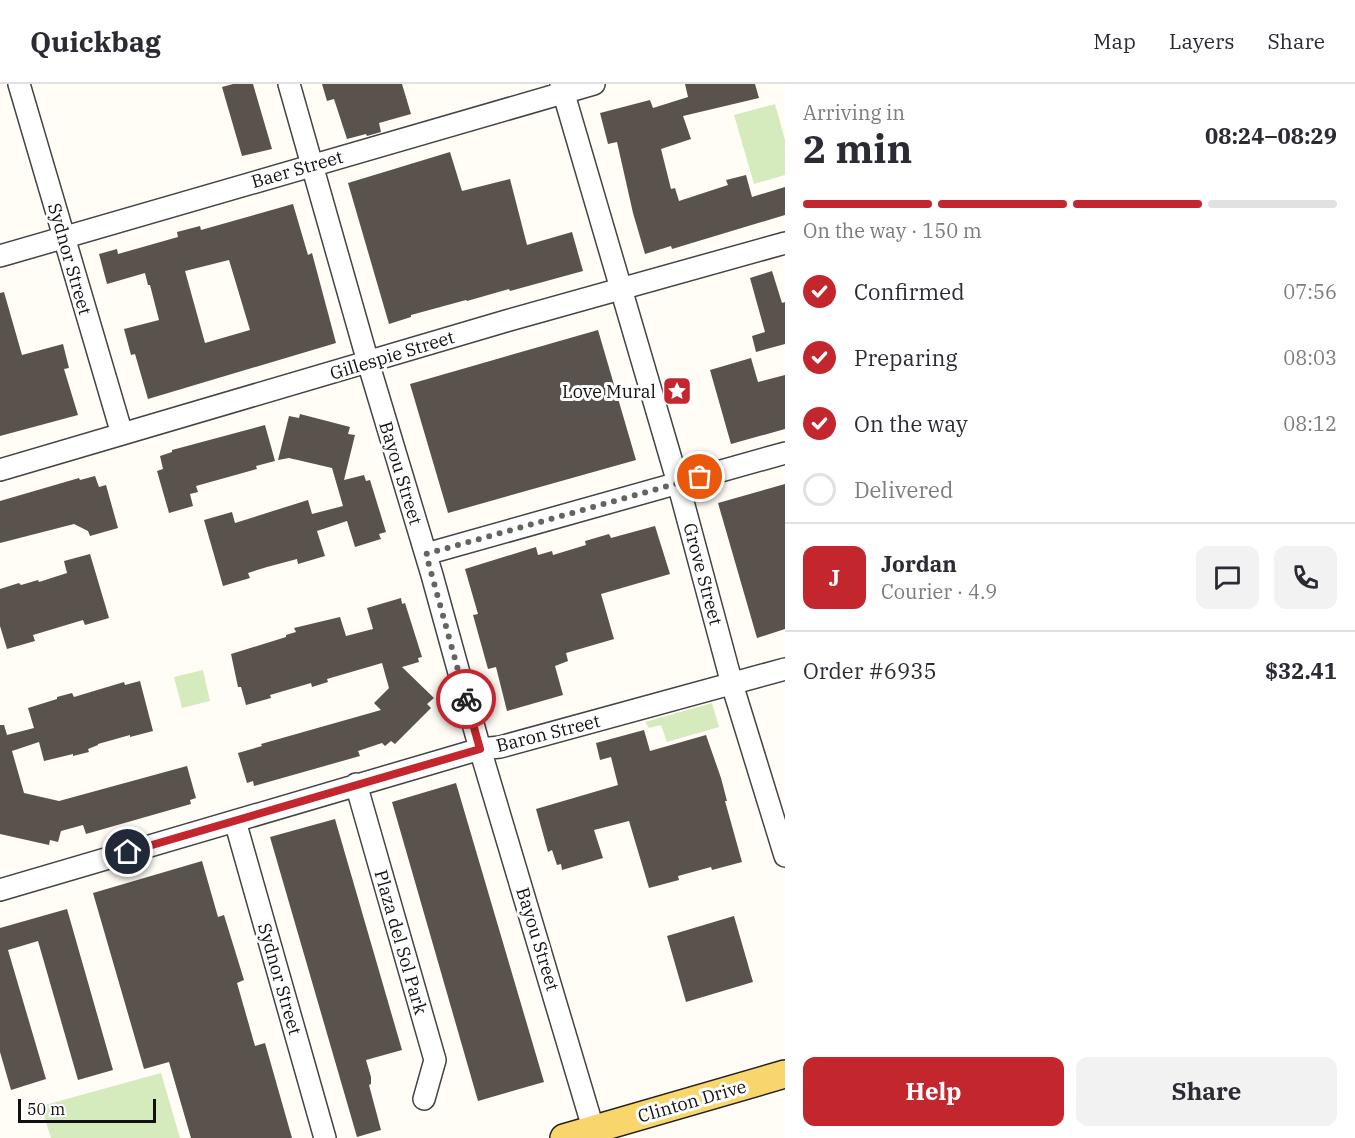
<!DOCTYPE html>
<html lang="en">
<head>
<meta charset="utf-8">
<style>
  :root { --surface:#fff; --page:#f2f2f3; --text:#2b2b33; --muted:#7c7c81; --line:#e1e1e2; --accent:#c4262e }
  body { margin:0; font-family:"IBM Plex Serif",serif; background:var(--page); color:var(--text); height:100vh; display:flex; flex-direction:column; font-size:22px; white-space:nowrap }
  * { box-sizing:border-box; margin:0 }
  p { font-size:20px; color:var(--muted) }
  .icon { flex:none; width:33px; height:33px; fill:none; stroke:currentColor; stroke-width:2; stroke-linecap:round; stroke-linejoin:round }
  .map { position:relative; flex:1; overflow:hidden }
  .details { display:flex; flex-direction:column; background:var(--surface); width:570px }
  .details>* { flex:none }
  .scale { position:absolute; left:18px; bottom:15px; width:138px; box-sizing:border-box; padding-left:6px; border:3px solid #111; border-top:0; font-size:16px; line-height:21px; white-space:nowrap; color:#111; -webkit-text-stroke:4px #fff; paint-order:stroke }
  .pin { position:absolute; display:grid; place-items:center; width:51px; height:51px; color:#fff; margin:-26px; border:3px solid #fff; border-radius:50%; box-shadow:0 2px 6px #0007 }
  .courier { position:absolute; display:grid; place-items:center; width:60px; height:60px; margin:-30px; border:4px solid #c4262e; border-radius:50%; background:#fff; color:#222; box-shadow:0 2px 8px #0007 }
  .head em { font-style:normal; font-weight:700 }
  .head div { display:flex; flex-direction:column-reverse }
  .head { display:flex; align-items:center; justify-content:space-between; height:102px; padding:0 18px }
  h1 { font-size:39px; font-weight:700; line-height:45px }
  .bar { display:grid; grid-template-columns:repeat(4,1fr); gap:9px 6px; align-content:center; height:72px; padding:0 18px }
  .bar i { height:8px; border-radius:4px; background:var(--line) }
  .bar .on { background:var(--accent) }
  .bar p { grid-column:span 4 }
  .line { display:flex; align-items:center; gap:15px; padding:0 18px; border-top:2px solid var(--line) }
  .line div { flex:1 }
  .round { display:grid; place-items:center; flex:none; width:63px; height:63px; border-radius:12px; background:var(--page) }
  ol { padding:0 18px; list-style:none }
  li { display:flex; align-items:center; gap:18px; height:66px }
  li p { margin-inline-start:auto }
  li .icon { padding:6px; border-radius:50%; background:var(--accent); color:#fff; stroke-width:4 }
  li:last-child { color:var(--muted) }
  li i { width:33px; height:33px; border:3px solid var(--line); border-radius:50% }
  .primary-button { display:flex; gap:12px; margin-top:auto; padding:12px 18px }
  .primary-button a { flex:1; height:69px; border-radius:12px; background:var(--accent); color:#fff; font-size:24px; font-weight:700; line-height:69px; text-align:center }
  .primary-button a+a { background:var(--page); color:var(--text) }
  header { display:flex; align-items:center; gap:36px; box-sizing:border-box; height:84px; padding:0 30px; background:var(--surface); border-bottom:2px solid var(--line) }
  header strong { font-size:28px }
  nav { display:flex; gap:33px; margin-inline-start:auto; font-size:21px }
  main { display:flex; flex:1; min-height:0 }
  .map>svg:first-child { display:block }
  .green { fill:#d5ebbd }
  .building { fill:#5a524d; fill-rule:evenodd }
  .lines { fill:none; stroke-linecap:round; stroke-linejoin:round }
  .minor-casing { stroke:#444; stroke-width:24 }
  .major-casing { stroke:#222; stroke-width:30 }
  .minor { stroke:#fff; stroke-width:21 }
  .major { stroke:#f9d66b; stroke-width:27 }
  .done { stroke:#646461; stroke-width:6; stroke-dasharray:0 10.8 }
  .route { stroke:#c4262e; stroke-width:8 }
  .labels { text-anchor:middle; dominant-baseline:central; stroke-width:6; stroke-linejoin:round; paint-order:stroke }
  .street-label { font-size:18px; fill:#111; stroke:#fff }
  .poi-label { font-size:18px; fill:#111; stroke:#fff; text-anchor:end }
</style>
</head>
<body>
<header>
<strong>Quickbag</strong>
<nav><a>Map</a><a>Layers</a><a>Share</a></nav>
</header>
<main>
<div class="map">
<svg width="785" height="1054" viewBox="0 0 785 1054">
  <rect width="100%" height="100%" fill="#fffdf5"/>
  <!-- green -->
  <path class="green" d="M775,20l10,36v35l-31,9 -20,-69z
    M203,586l7,31 -28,7 -8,-31z
    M712,619l7,24 -52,15 -6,-17 -12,3 -4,-6z
    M161,989l19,65h-129l-10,-32z"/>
  <!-- building -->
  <path class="building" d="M233,0h20l19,65 -30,7 -20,-69z
    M322,0h80l9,30 -32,9 2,9 -14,4 -1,-2 -19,5 -13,-40 -7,2z
    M685,0h70l4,14 -76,18 8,23 -30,10 10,40 4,-1 4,13 49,-16 -2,-5 20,-5 6,22 33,-10v28l-113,34 -1,-3 -26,8 -12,-41 -16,-71 -9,2 -8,-31 50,-13 3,8 35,-11z
    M450,68l12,39 48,-12 17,66 45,-13 11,39 -73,20 -1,-2 -42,12 -1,-1 -55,15v2l-22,7 -41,-141z
    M293,120l15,51 4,-2 24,90 -188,56 -13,-45 -4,1 -7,-26 35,-9 -9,-35h-2l-3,-12 -38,11 -8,-30 18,-5 1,5 60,-17 -1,-5 23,-6 1,4zM229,176l21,70 -45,13 -20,-72z
    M772,187l10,32 3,-1v42l-29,8 -4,-16 13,-4 -15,-54z
    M4,208l18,63 41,-11 6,24 -5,1 14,46 -78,21v-143z
    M598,246l38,130 -188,53 -38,-129z
    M751,274l7,24 27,-7v54l-54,15 -21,-74z
    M300,330l50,13 -2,7 7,1 -11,45 20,-5 2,6 4,-1 16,52 -7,2 2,5 -26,8 -8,-26 -30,10 8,25 -27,8 -1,-5 -30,8 -19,6 2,5 -27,8 -19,-66 28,-8 3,11 73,-23 4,14 31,-8 -11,-38 -43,-10 -11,2 11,-44 10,2z
    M265,341l10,36 -19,5 1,3 -61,17 2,6 -8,2 3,12 -24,7 -12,-42 6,-2 -3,-13 12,-4v-2z
    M95,392l4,11 7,-2 12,43 -28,8 -2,-5 -14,-7 -74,19v-42l79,-23 1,2z
    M785,400v145l-28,9 -39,-135z
    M655,442l15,48 -69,20 13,45 -48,14 2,8 -13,5 8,29 -56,16 -11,-44 -8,2 -15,-54 5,-1 -13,-45 71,-22 2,8 14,-4 1,4 33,-10 -1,-4 24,-7 2,4z
    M90,470l19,64 -24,7 -2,-5 -50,15 2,6 -28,8 -7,-23v-37l19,-6 2,2 17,-5 1,2 28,-9 -3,-12z
    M401,514l1,6 3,-1 17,54 -4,1 1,4 -17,5 32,31 -7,6 4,4 -36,36 -4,-3 -6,5 -3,-3 -24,8 2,5 -106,30 -1,-5 -6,2 -9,-30 24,-7 -1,-2 120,-34 -7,-7 15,-15 -7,-25 -55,16 1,3 -16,5 -1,-4 -41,12 1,3 -25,7 -5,-18h-3l-7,-33 55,-17v-2l10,-3 -2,-4 46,-11 6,19 27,-7 -6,-21z
    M140,597l13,50 -23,6v-2l-32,9v1l-10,4 1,3 -16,4v-2l-29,7 -5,-19 -27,9 12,42 35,8 128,-35 9,32 -6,2 1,4 -105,30 -3,-9 -22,6 -3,11 -8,-2 -1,5 -49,-11v-109h4l3,10 27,-7 -6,-20 29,-9v-2l15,-4 2,4 50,-15 1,3z
    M644,646l6,21 56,-16 15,43 6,23h-2l17,61 -30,8 -1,-3 -33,9 1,4 -30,8 -20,-67 -35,9 9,28 -41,12 -1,-6 -4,1 -5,-15 -4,2 -12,-43 82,-24 -7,-28 -11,3 -4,-17z
    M456,699l88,299 -66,19 -86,-299z
    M335,735l67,231 -36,10 5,17v7l-2,1 12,45 -24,7 -87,-300z
    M202,777l16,56 6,-2 20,65 -7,3 18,63 10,-3 27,95h-101l-22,-76 -25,7 -51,-176z
    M67,825l46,161 -35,10 -40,-139 -30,9 38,129 -35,11 -11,-38v-124z
    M734,832l19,66 -67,20 -19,-66z"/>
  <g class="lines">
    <!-- minor casing -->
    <g class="minor-casing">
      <path id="minor" d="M19,0l103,350
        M289,0l79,278 64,213 48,174 116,389
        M561,0l117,399 54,201 53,172
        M0,172l594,-172
        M0,386l506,-149 279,-78
        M426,470l359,-101
        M356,700l79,276 -11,39
        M235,737l90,317
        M0,806l480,-141 20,-2 285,-78"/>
    </g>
    <!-- major casing -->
    <g class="major-casing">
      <path id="major" d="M564,1054l221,-64"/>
    </g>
    <!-- minor -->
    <use href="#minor" class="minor"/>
    <!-- major -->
    <use href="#major" class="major"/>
  </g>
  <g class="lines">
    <!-- done -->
    <path class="done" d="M466,615l-40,-145 274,-77"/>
    <!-- route -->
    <path class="route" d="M128,768l352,-103 -14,-50"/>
  </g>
  <!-- icons -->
  <defs>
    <g id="sight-square" transform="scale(1.5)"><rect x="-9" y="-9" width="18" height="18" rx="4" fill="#c4262e" stroke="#fff"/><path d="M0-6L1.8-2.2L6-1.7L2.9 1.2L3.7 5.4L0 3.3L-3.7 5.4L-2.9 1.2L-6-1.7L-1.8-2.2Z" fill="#fff"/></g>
  </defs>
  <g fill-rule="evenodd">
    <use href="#sight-square" x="677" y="307"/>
  </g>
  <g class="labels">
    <!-- street labels -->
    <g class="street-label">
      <text transform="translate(297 85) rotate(-16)">Baer Street</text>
      <text transform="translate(70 175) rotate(74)">Sydnor Street</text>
      <text transform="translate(392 271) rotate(-17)">Gillespie Street</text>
      <text transform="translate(401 389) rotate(73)">Bayou Street</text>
      <text transform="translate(703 490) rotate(75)">Grove Street</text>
      <text transform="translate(548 649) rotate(-14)">Baron Street</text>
      <text transform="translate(538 855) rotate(73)">Bayou Street</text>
      <text transform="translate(401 858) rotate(74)">Plaza del Sol Park</text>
      <text transform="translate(280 895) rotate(74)">Sydnor Street</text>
      <text transform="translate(692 1017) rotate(-16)">Clinton Drive</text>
    </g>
    <!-- poi labels -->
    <g class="poi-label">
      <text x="656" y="307">Love Mural</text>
    </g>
  </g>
</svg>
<div class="scale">50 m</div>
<div class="pin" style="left:700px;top:393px;background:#ea580c"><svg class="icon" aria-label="bag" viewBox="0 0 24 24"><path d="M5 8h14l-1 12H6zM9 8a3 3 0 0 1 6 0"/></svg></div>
<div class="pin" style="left:128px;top:768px;background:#1f2937"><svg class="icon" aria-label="home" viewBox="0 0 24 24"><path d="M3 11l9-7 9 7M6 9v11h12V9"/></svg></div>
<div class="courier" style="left:466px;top:615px"><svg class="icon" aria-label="bike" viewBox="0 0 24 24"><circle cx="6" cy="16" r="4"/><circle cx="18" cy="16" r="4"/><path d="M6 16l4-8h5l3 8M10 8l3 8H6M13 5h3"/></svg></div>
</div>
<section class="details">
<div class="head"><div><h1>2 min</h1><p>Arriving in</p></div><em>08:24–08:29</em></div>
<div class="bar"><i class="on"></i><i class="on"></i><i class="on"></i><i></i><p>On the way · 150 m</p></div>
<ol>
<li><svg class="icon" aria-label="check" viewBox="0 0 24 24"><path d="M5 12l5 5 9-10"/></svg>Confirmed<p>07:56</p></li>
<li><svg class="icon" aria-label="check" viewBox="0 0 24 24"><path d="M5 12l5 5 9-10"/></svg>Preparing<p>08:03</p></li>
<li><svg class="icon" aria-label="check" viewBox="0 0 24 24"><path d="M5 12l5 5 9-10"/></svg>On the way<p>08:12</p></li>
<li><i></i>Delivered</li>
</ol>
<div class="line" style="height:108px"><b class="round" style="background:var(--accent);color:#fff">J</b><div><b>Jordan</b><p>Courier · 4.9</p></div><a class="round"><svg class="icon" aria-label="chat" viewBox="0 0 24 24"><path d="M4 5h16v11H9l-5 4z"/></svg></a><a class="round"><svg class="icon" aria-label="phone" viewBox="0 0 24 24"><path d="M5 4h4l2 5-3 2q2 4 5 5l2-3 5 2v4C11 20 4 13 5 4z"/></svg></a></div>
<div class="line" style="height:78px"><div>Order #6935</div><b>$32.41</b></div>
<div class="primary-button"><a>Help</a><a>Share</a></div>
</section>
</main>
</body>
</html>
